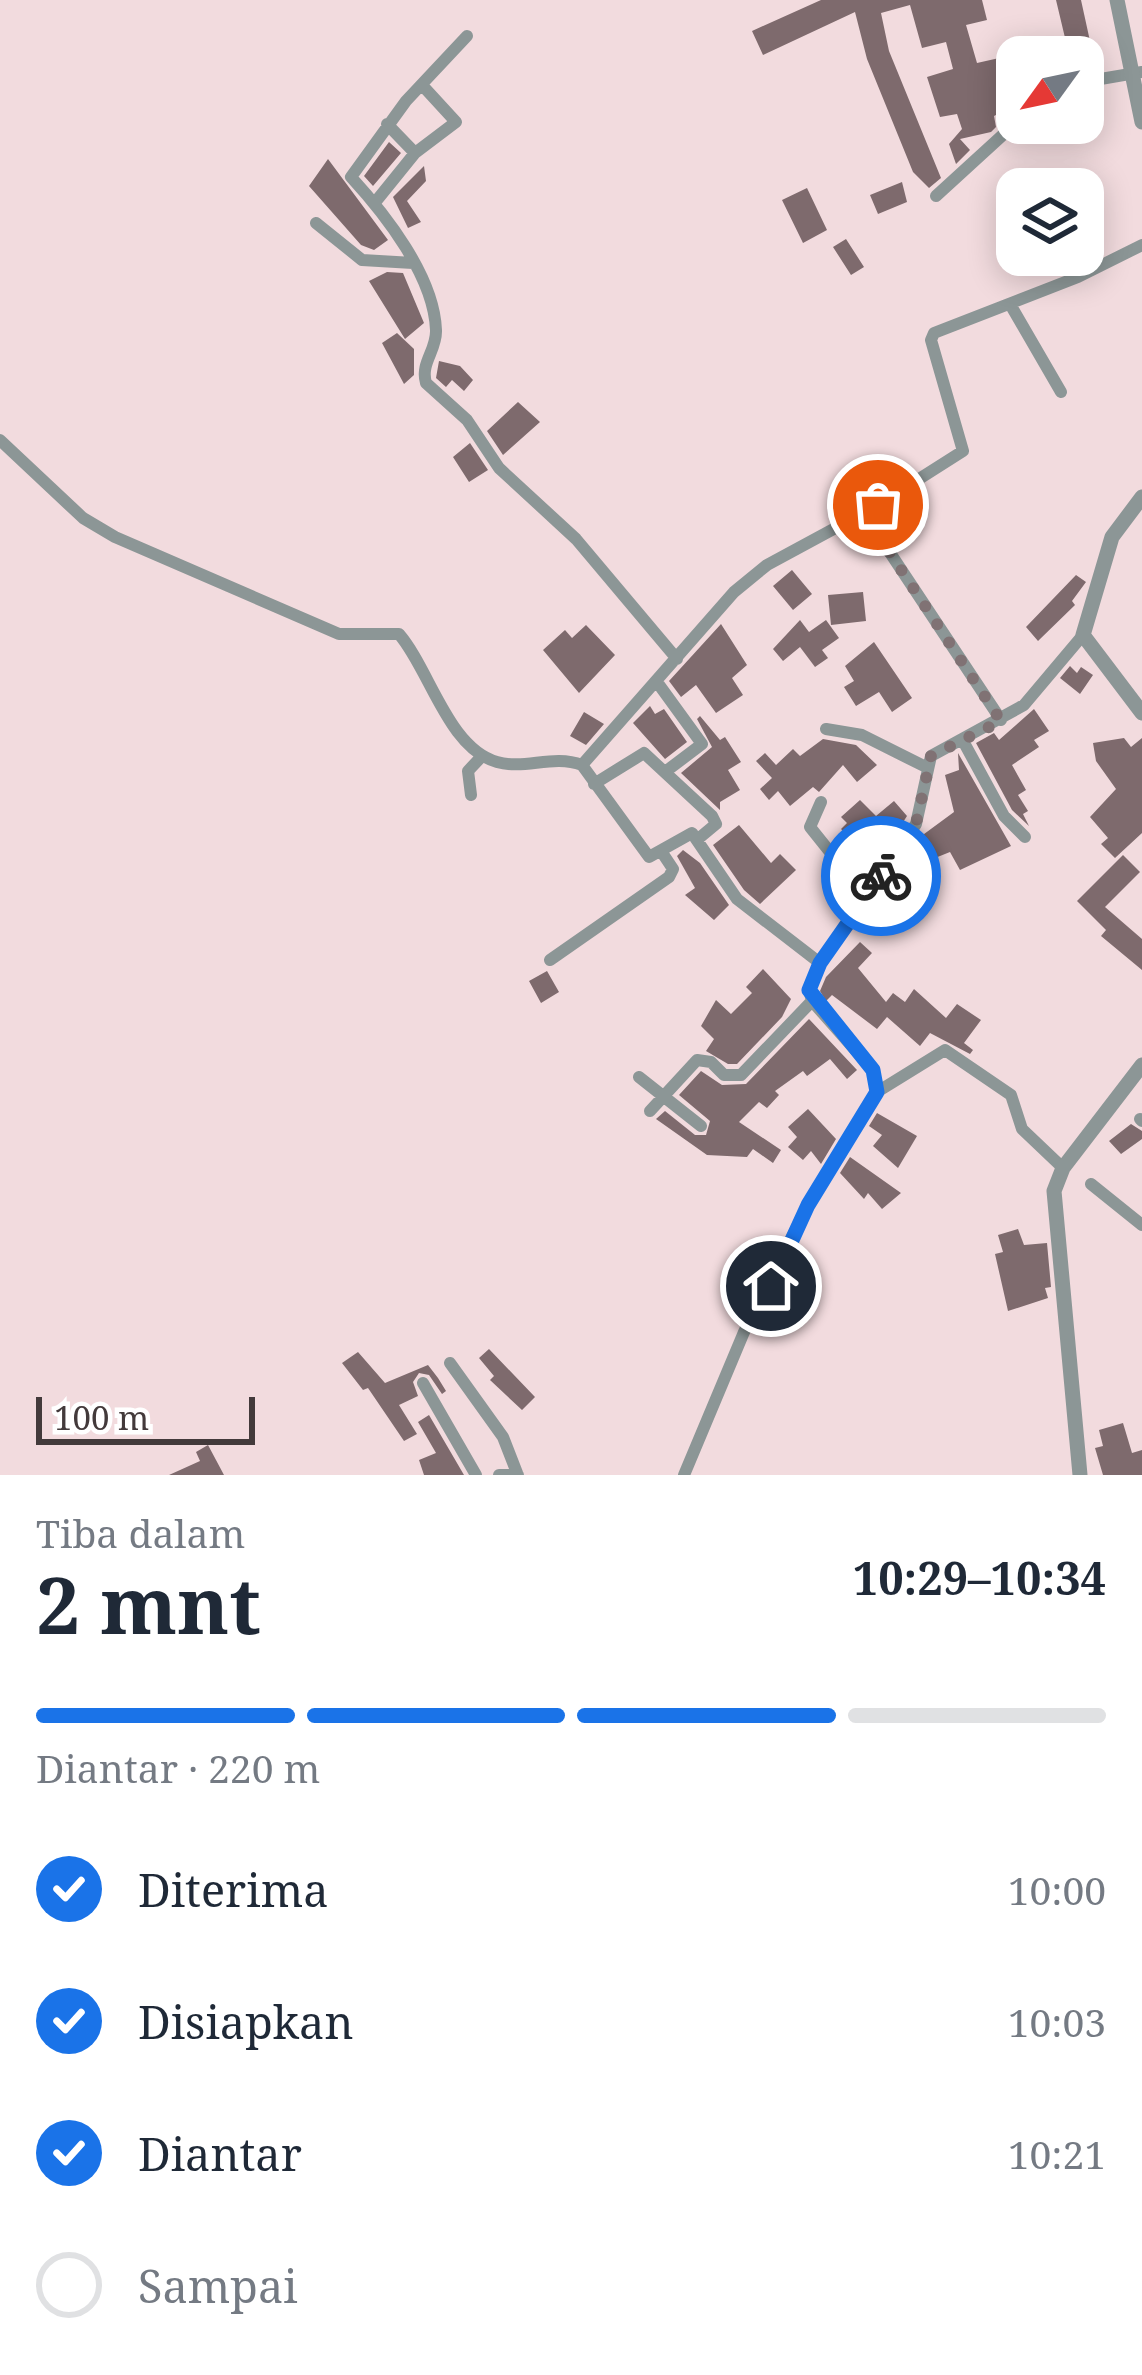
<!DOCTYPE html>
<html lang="id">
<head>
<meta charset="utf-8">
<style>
  :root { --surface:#fff; --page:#f2f2f3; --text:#1f2937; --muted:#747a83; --line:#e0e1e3; --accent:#1a73e8 }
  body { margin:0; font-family:"Noto Serif",serif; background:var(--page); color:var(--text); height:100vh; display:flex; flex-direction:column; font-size:45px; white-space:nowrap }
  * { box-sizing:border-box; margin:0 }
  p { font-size:39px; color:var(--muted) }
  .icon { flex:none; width:66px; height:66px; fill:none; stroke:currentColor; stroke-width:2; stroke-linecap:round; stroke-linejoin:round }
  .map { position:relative; height:1475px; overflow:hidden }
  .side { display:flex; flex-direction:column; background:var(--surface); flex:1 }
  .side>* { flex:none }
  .needle { width:78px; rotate:237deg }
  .tools { position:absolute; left:996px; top:36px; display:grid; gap:24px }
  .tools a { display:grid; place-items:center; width:108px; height:108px; border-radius:24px; background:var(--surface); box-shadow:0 6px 30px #0003; font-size:60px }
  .scale { position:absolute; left:36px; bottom:30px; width:219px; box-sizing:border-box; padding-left:12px; border:6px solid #433a3b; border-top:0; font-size:33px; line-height:42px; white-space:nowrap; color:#433a3b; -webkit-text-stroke:9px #fff; paint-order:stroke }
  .pin { position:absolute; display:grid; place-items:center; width:102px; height:102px; color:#fff; margin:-51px; border:6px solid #fff; border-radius:50%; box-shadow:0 3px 12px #0007 }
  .courier { position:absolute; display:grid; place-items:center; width:120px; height:120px; margin:-60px; border:9px solid #1a73e8; border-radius:50%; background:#fff; color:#222; box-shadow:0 3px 15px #0007 }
  .overview em { font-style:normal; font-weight:700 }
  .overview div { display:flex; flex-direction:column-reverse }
  .overview { display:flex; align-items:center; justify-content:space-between; height:204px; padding:0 36px }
  h1 { font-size:78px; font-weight:700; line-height:90px }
  .bar { display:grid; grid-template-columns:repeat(4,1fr); gap:18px 12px; align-content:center; height:144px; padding:0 36px }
  .bar i { height:15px; border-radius:9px; background:var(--line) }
  .bar .on { background:var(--accent) }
  .bar p { grid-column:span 4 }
  ol { padding:0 36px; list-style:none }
  li { display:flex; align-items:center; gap:36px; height:132px }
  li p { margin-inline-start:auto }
  li .icon { padding:12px; border-radius:50%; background:var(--accent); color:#fff; stroke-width:4 }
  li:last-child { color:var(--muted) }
  li i { width:66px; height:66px; border:6px solid var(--line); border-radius:50% }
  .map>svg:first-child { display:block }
  .building { fill:#7e6a6d }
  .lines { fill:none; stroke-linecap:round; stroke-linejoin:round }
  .minor { stroke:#8c9696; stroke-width:12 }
  .tertiary { stroke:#8c9696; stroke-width:15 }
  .done { stroke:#807274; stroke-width:12; stroke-dasharray:0 21.6 }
  .route { stroke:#1a73e8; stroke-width:15 }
</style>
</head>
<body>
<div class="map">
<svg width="1142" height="1475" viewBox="0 0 1142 1475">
  <rect width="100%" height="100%" fill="#f2dbde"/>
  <!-- building -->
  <path class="building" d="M821,0h161l5,20 -21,5 11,38 40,-9v50l-23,12 2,11 -5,5 -31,7 10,11 -14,14 -7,-20 13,-15 -5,-15 -17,3 -13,-40 26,-8 -7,-27 -24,6 -12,-43 -29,8 8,38 52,127 -12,10 -16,-16 -46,-113 -12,-47 -92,43 -11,-24z
    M1056,0h25l14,64 -12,3v-10h-59v-5l42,-10z
    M389,142l12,11 -28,33 -9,-10z
    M328,159l60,81 -14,10 -13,-5 -52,-59z
    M424,166l2,15 -19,20 14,21 -13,6 -15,-31z
    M902,182l5,20 -29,12 -8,-19z
    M807,188l20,42 -24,13 -21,-43z
    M846,239l18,28 -13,8 -18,-28z
    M387,272l16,1 21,50 -19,16 -36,-58z
    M397,333l17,16v26l-10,9 -22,-41z
    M439,361l21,5 13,14 -9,11 -12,-11 -6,7 -10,-9z
    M518,402l22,20 -37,33 -16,-24z
    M470,443l18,27 -19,12 -16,-25z
    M792,570l20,24 -19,16 -20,-24z
    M1076,575l10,7 -14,19 3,4 -37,36 -12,-14z
    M863,592l3,29 -35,4 -3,-30z
    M800,620l9,12 17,-12 13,18 -17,12 6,8 -13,9 -15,-20 -17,14 -10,-12z
    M721,624l26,41 -15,13 11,17 -27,18 -20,-28 -15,12 -12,-16z
    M586,625l29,30 -36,38 -36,-43 22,-20 7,8z
    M874,642l38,56 -20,14 -13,-20 -23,14 -12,-19 10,-6 -9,-15z
    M1070,666l7,7 4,-6 12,8 -13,19 -20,-16z
    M650,706l5,8 9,-5 23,33 -22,17 -32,-36z
    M1034,709l15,22 -15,9 5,7 -27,18 14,25 -8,5 10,16 -5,3 6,12 -17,-16 -36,-67 18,-10 5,7z
    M584,712l20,12 -18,21 -16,-9z
    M700,716l20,24 5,-3 16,25 -13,8 12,20 -20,12v8l-39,-37 31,-26 -15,-28z
    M1124,738l7,9 11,-9v95l-27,25 -14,-14 7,-6 -18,-21 26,-28 -20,-28 -3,-18z
    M823,739l33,6 21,20 -20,17 -14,-17 -24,27 -6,-5 -23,19 -12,-15 -9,9 -9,-11 12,-11 -16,-17 9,-8 11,12 17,-16 7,7z
    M958,753l53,93 -51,24 -10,-18 -20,8 -10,-23 34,-25 -9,-37 14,-5z
    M860,800l16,16 18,-15 13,15 -40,61 -13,-12 11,-13 -24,-23 6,-6 -6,-6z
    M739,825l32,38 9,-9 16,16 -36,34 -16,-14 -31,-45z
    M683,850l17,13 29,42 -15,15 -29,-25 10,-7 -18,-32z
    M1123,855l17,17 -35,35 37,32v31l-41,-34 5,-6 -29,-29z
    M860,942l12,11 -14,15 28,34 7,-9 12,9 9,-13 32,29 11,-14 24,16 -17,23 9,7 -3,4 -40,-21 -10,13 -33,-29 -10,12 -45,-34 -6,6 -6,-10 6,-14z
    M763,969l28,30 -9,18 -45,47h-9l-22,-13 8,-12 -13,-13 15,-26 15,14 21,-21 -6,-6z
    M547,971l12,21 -18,11 -12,-22z
    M809,1019l48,51 -10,9 -17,-20 -23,17 -4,-5 -28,20 4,4 -12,13 -8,-6 -20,20 42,28 -8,13 -20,-14 -6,8 -40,-2 -51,-36 9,-8 30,24h11l4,-14 -31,-26 22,-24 21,14 24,-1z
    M808,1109l28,30 -15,25 -10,-13 -8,9 -15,-13 9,-10 -9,-10z
    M877,1113l40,23 -19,32 -25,-22 9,-11 -13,-9z
    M1131,1124l11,7v8l-21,15 -12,-13z
    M850,1157l51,36 -19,16 -14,-16 -4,6 -24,-26z
    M1018,1229l6,16 23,-2 4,44 -6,1 3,10 -40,13 -13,-57 8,-2 -5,-17z
    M489,1349l46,48 -13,13 -32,-30 4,-4 -15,-18z
    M358,1352l27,31 43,-18 10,13 8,13 -4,3 -13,-19 -10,-2 -6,9 5,14 -19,9 18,29 -13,7 -36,-53 -5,2 -21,-27z
    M429,1415l35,60h-40l-5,-15 17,-7 -18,-31z
    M1123,1423l9,30 10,-3v25h-39l-8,-27 8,-2 -4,-16z
    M208,1445l16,30h-55l31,-14 -4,-9z"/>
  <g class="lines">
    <!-- minor -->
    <path class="minor" d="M467,36l-61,65 -55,76c34,37 83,99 85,153 1,20 -16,33 -10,53l41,37 32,48 77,71 101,120
      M1083,82l59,-10
      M387,124l28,29
      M936,196l81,-74
      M377,200l38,-47 41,-31 -34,-37
      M316,223l46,37 51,3
      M1010,304l51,88
      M0,440l83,78 32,19 224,97h60c31,36 49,114 98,128 28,8 56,-8 85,3l67,92 43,-24 45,66 83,64
      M863,512l138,208
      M657,682l45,62 -37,28
      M826,729l36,6 64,32
      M962,739l42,77 21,21
      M582,765l152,-173 33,-27 111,-60 85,-54 -32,-111 3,-7 144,-56 64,-32
      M594,784l50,-31 68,63 4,8 -18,15
      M471,795l-3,-24 14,-15
      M821,802l-11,25 56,70
      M550,960l119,-83 4,-8 -10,-15
      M639,1077l62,49
      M877,1092l68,-42 66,45 11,34 41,39
      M650,1111l47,-51 14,2 13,13h17l71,-74
      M1140,1119l2,2
      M1091,1184l51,41
      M450,1363l53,74 14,36
      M423,1383l53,92
      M499,1475h19
      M684,1475l60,-143 64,-127 69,-113 -4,-22 -61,-69 -3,-11 11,-27 96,-139 15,-68 93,-51 59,-70"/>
    <!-- tertiary -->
    <path class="tertiary" d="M1117,0l25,122
      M1142,497l-30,40 -29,98 59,78
      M1080,1475l-26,-284 9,-23 79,-103"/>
  </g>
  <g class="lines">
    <!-- done -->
    <path class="done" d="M878,505l-15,7 138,209 -70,35 -15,68 -35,52"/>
    <!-- route -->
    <path class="route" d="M771,1286l37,-81 69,-113 -4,-22 -64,-80 11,-27 61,-87"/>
  </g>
</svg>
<div class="tools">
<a><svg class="needle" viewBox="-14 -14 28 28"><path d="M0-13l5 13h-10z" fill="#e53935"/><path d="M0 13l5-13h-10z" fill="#747a83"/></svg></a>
<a><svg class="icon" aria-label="layers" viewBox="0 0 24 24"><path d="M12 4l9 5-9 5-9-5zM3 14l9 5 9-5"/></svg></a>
</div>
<div class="scale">100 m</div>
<div class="pin" style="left:878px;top:505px;background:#ea580c"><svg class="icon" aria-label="bag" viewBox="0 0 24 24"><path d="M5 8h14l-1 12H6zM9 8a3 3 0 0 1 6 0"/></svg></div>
<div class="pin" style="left:771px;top:1286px;background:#1f2937"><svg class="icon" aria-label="home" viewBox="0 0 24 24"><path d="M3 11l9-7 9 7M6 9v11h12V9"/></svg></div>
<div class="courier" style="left:881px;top:876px"><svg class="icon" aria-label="bike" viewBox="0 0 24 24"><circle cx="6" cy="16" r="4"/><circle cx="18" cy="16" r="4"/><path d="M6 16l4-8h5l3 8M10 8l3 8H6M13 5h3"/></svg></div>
</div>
<section class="side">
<div class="overview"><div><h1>2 mnt</h1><p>Tiba dalam</p></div><em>10:29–10:34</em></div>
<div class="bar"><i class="on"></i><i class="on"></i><i class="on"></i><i></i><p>Diantar · 220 m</p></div>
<ol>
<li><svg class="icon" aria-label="check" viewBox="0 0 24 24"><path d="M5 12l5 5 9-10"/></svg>Diterima<p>10:00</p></li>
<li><svg class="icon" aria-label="check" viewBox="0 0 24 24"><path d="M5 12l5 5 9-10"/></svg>Disiapkan<p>10:03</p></li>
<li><svg class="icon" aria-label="check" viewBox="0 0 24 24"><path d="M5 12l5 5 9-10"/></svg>Diantar<p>10:21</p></li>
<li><i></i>Sampai</li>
</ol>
</section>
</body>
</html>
